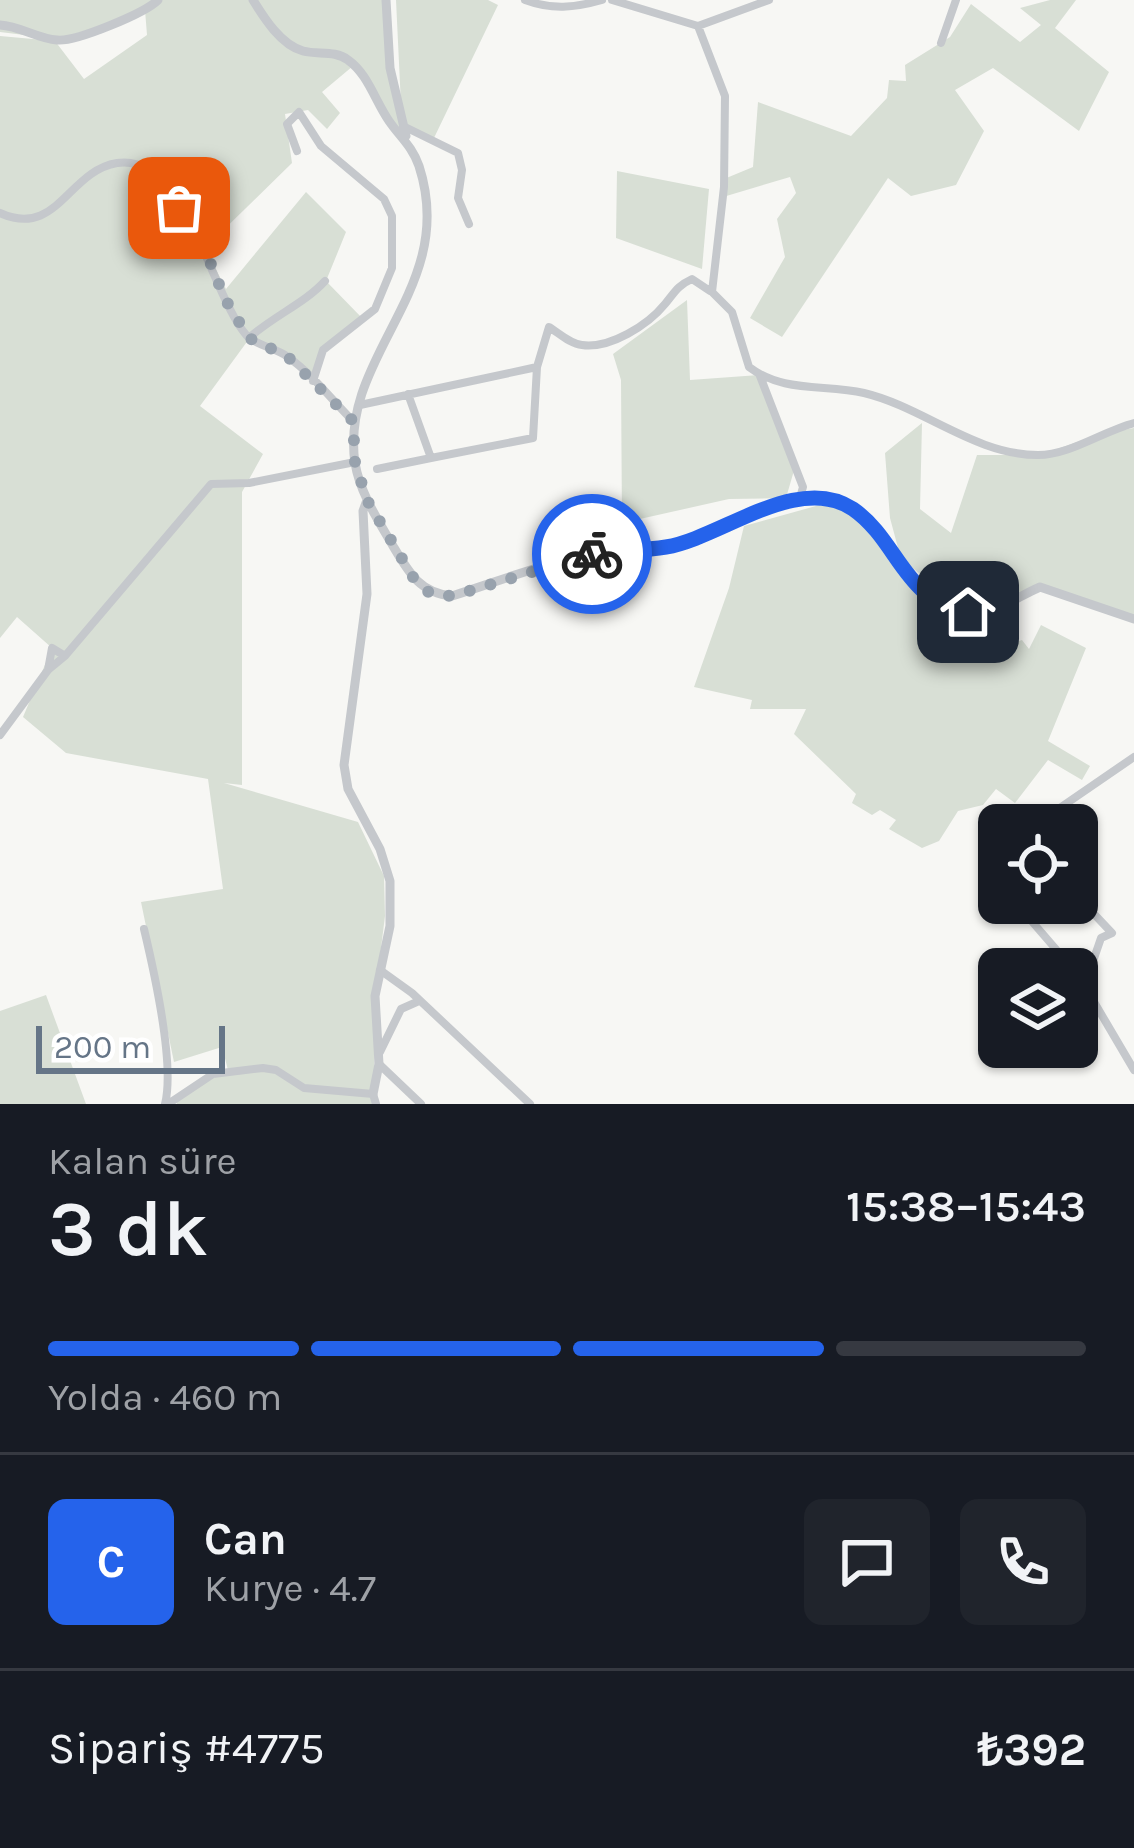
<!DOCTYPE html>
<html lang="tr">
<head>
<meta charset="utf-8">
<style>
  :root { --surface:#171b24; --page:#20242c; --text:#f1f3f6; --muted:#9ea1a6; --line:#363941; --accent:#2563eb }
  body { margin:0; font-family:Karla,sans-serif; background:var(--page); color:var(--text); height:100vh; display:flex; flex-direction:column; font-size:45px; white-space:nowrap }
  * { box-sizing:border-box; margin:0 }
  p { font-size:39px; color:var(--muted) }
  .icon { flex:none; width:66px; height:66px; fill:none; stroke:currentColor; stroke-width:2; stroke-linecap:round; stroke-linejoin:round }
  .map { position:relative; height:1104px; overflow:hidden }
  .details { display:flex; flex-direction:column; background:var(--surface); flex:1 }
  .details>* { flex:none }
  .controls { position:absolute; left:978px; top:804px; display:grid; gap:24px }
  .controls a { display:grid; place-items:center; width:120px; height:120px; border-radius:18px; background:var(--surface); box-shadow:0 3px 9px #0004; font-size:60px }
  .scale { position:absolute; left:36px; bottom:30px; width:189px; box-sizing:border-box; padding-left:12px; border:6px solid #657587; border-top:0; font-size:33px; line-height:42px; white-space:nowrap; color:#657587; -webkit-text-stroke:9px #fff; paint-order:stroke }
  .pin { position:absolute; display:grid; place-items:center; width:102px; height:102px; color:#fff; margin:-51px; border-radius:24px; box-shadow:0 6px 18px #0006 }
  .courier { position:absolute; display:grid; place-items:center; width:120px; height:120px; margin:-60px; border:9px solid #2563eb; border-radius:50%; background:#fff; color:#222; box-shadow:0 3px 15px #0007 }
  .overview em { font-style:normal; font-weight:600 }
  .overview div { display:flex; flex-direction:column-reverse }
  .overview { display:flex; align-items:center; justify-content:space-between; height:204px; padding:0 48px }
  h1 { font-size:78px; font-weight:600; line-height:90px }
  .bar { display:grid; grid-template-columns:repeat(4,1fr); gap:18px 12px; align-content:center; height:144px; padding:0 48px }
  .bar i { height:15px; border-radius:9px; background:var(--line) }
  .bar .active { background:var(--accent) }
  .bar p { grid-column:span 4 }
  .line { display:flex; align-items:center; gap:30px; padding:0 48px; border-top:3px solid var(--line) }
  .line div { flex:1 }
  .round { display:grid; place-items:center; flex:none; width:126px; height:126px; border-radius:18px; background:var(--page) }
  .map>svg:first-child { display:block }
  .green { fill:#d8dfd5 }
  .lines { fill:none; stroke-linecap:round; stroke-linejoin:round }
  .minor { stroke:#c5c8cc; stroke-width:8 }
  .tertiary { stroke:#c5c8cc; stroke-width:9 }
  .done { stroke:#98a2ad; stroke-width:12; stroke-dasharray:0 21.6 }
  .route { stroke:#2563eb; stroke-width:15 }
</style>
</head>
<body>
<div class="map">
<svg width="1134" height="1104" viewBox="0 0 1134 1104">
  <rect width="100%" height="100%" fill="#f7f7f4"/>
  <!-- green -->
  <path class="green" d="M0,0h386l15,134 -48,-68 -31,26 18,21 -13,16 -19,-19 -23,4 7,49 -87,85 21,41 80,-97 40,40 -20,49 37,38 -40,31 -10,31 -26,-25 -38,-17 -49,67 63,48 -21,38v293l-18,-2 134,39 26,54 1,40 -10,80 -1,108h-197l-2,-5 53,-29 -6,-23 -48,15 -33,-160 82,-13 -15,-110 -142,-26 -43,-36 29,-69 -35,-31 -17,21v-602l55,5 29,38 63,-44 -2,-25 -80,30 -65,-8z
    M396,0h92l10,5 -65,135 -31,-14z
    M1050,0h26l-21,28 54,44 -30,59 -86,-63 -38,22 29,41 -28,54 -45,11 -23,-18 -106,159 -32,-19 35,-61 -8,-38 19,-26 -6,-16 -67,20 1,-18 29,-12 5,-65 93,34 36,-38 2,-18 17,1 -1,-16 45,-28 21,-33 49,38 21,-17 -21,-17z
    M617,171l92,18 -7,80 -86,-31z
    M687,300l3,80 69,-5 36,92 -9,31 -57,1 -107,24 -1,-143 -8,-26z
    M922,423l-2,86 31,24 26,-78h63l60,-21 34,-6v195l-94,-35 -61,26 5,20 17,13 21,-7 7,9 12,-24 45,23 -38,93 42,25 -8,14 -34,-20 -33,43 -19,-14 -13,16 -25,6 -19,30 -17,7 -33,-19 7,-9 -16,-10 -8,5 -20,-12 4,-9 -62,-60 12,-25h-56l2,-9 -58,-13 35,-99 15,-62 90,-25c46,22 78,108 132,109l-65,-51 -11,-41 -5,-65z
    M46,995l40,109h-86v-93z"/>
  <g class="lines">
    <!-- minor -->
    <path class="minor" d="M525,0c27,10 49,8 77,0
      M612,0l86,26 27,70 -1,91 -12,105 20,20 17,55c34,26 76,17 115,26 59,14 111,62 174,62 32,0 65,-24 96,-32
      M698,26l71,-26
      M941,43l15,-43
      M403,126l55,27 4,17 -4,28 11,26
      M297,151l-10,-27 12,-12 22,34 63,53 8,17v52l-17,41 -52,41 -10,31
      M0,213c57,26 68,-42 117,-50 68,-11 94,133 130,173 10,10 29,12 41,21 24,17 44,43 65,64
      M249,338c24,-22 55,-34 76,-57
      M537,367l12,-40c10,6 21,17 33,18 28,4 66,-20 83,-41 10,-12 12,-18 27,-25l18,12
      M760,376l43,111 -4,14
      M360,405l177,-38 -4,71 -102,20 -23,-64
      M377,469l54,-11
      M65,656l146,-172 38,-1 106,-21
      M0,735l48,-65 17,-14 -13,-8 -4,22
      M1035,825l99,-68
      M999,864l-5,9 5,9
      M1077,896l35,37 -11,5 -10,29 -11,9
      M1016,903l57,66
      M144,929c10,42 31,135 21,175
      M380,970l32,23 118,111
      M1077,973l57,97
      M380,1052l21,-43 18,-8
      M379,1064l42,40
      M168,1104l45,-30 50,-6 13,2 28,18 69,6 3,10"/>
    <!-- tertiary -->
    <path class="tertiary" d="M253,0c11,18 28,45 50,51 15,4 32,-1 45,9 20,14 27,41 41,61 11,16 23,25 30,45 40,123 -80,188 -64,297 5,30 23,57 38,83 16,27 27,47 59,50 44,-14 87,-31 132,-40 36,-8 75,-4 110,-17 39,-14 77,-41 121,-41 75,-1 86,127 166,115 20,-3 40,-18 59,-26l94,32
      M386,0l4,68 16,68
      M0,25c20,1 38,14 57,15 19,2 88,-27 101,-40
      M367,500l-4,11 4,83 -23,171 4,24 32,60 10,32v45l-15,70 4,68 -6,30"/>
  </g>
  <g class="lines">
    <!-- done -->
    <path class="done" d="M179,208l21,29 25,62 24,39 38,18 66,65 2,41 12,38 49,82 15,12 21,2 140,-42"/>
    <!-- route -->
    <path class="route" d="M592,554c25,-4 50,-3 74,-7 55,-9 132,-75 187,-38 46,32 50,92 115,103"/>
  </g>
</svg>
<div class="controls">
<a><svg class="icon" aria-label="locate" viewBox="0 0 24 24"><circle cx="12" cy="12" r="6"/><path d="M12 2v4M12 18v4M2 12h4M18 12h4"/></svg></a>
<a><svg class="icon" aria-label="layers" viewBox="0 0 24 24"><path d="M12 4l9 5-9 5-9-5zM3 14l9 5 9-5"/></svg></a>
</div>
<div class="scale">200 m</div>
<div class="pin" style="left:179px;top:208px;background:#ea580c"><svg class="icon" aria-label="bag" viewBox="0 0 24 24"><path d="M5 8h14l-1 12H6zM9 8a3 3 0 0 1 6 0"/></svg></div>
<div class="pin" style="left:968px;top:612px;background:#1f2937"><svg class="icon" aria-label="home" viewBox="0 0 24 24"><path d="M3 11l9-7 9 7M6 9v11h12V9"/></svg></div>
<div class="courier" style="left:592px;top:554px"><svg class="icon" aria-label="bike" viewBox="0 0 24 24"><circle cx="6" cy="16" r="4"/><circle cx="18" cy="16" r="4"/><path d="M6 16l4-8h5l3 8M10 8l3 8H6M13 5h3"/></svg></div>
</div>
<section class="details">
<div class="overview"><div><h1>3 dk</h1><p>Kalan süre</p></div><em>15:38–15:43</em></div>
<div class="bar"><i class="active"></i><i class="active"></i><i class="active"></i><i></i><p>Yolda · 460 m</p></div>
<div class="line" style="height:216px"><b class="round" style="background:var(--accent);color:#fff">C</b><div><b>Can</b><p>Kurye · 4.7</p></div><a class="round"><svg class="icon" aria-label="chat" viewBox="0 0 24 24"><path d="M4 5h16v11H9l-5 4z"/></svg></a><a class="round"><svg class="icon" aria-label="phone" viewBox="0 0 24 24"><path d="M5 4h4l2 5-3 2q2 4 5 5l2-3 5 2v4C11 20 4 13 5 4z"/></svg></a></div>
<div class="line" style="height:156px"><div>Sipariş #4775</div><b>₺392</b></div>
</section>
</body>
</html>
